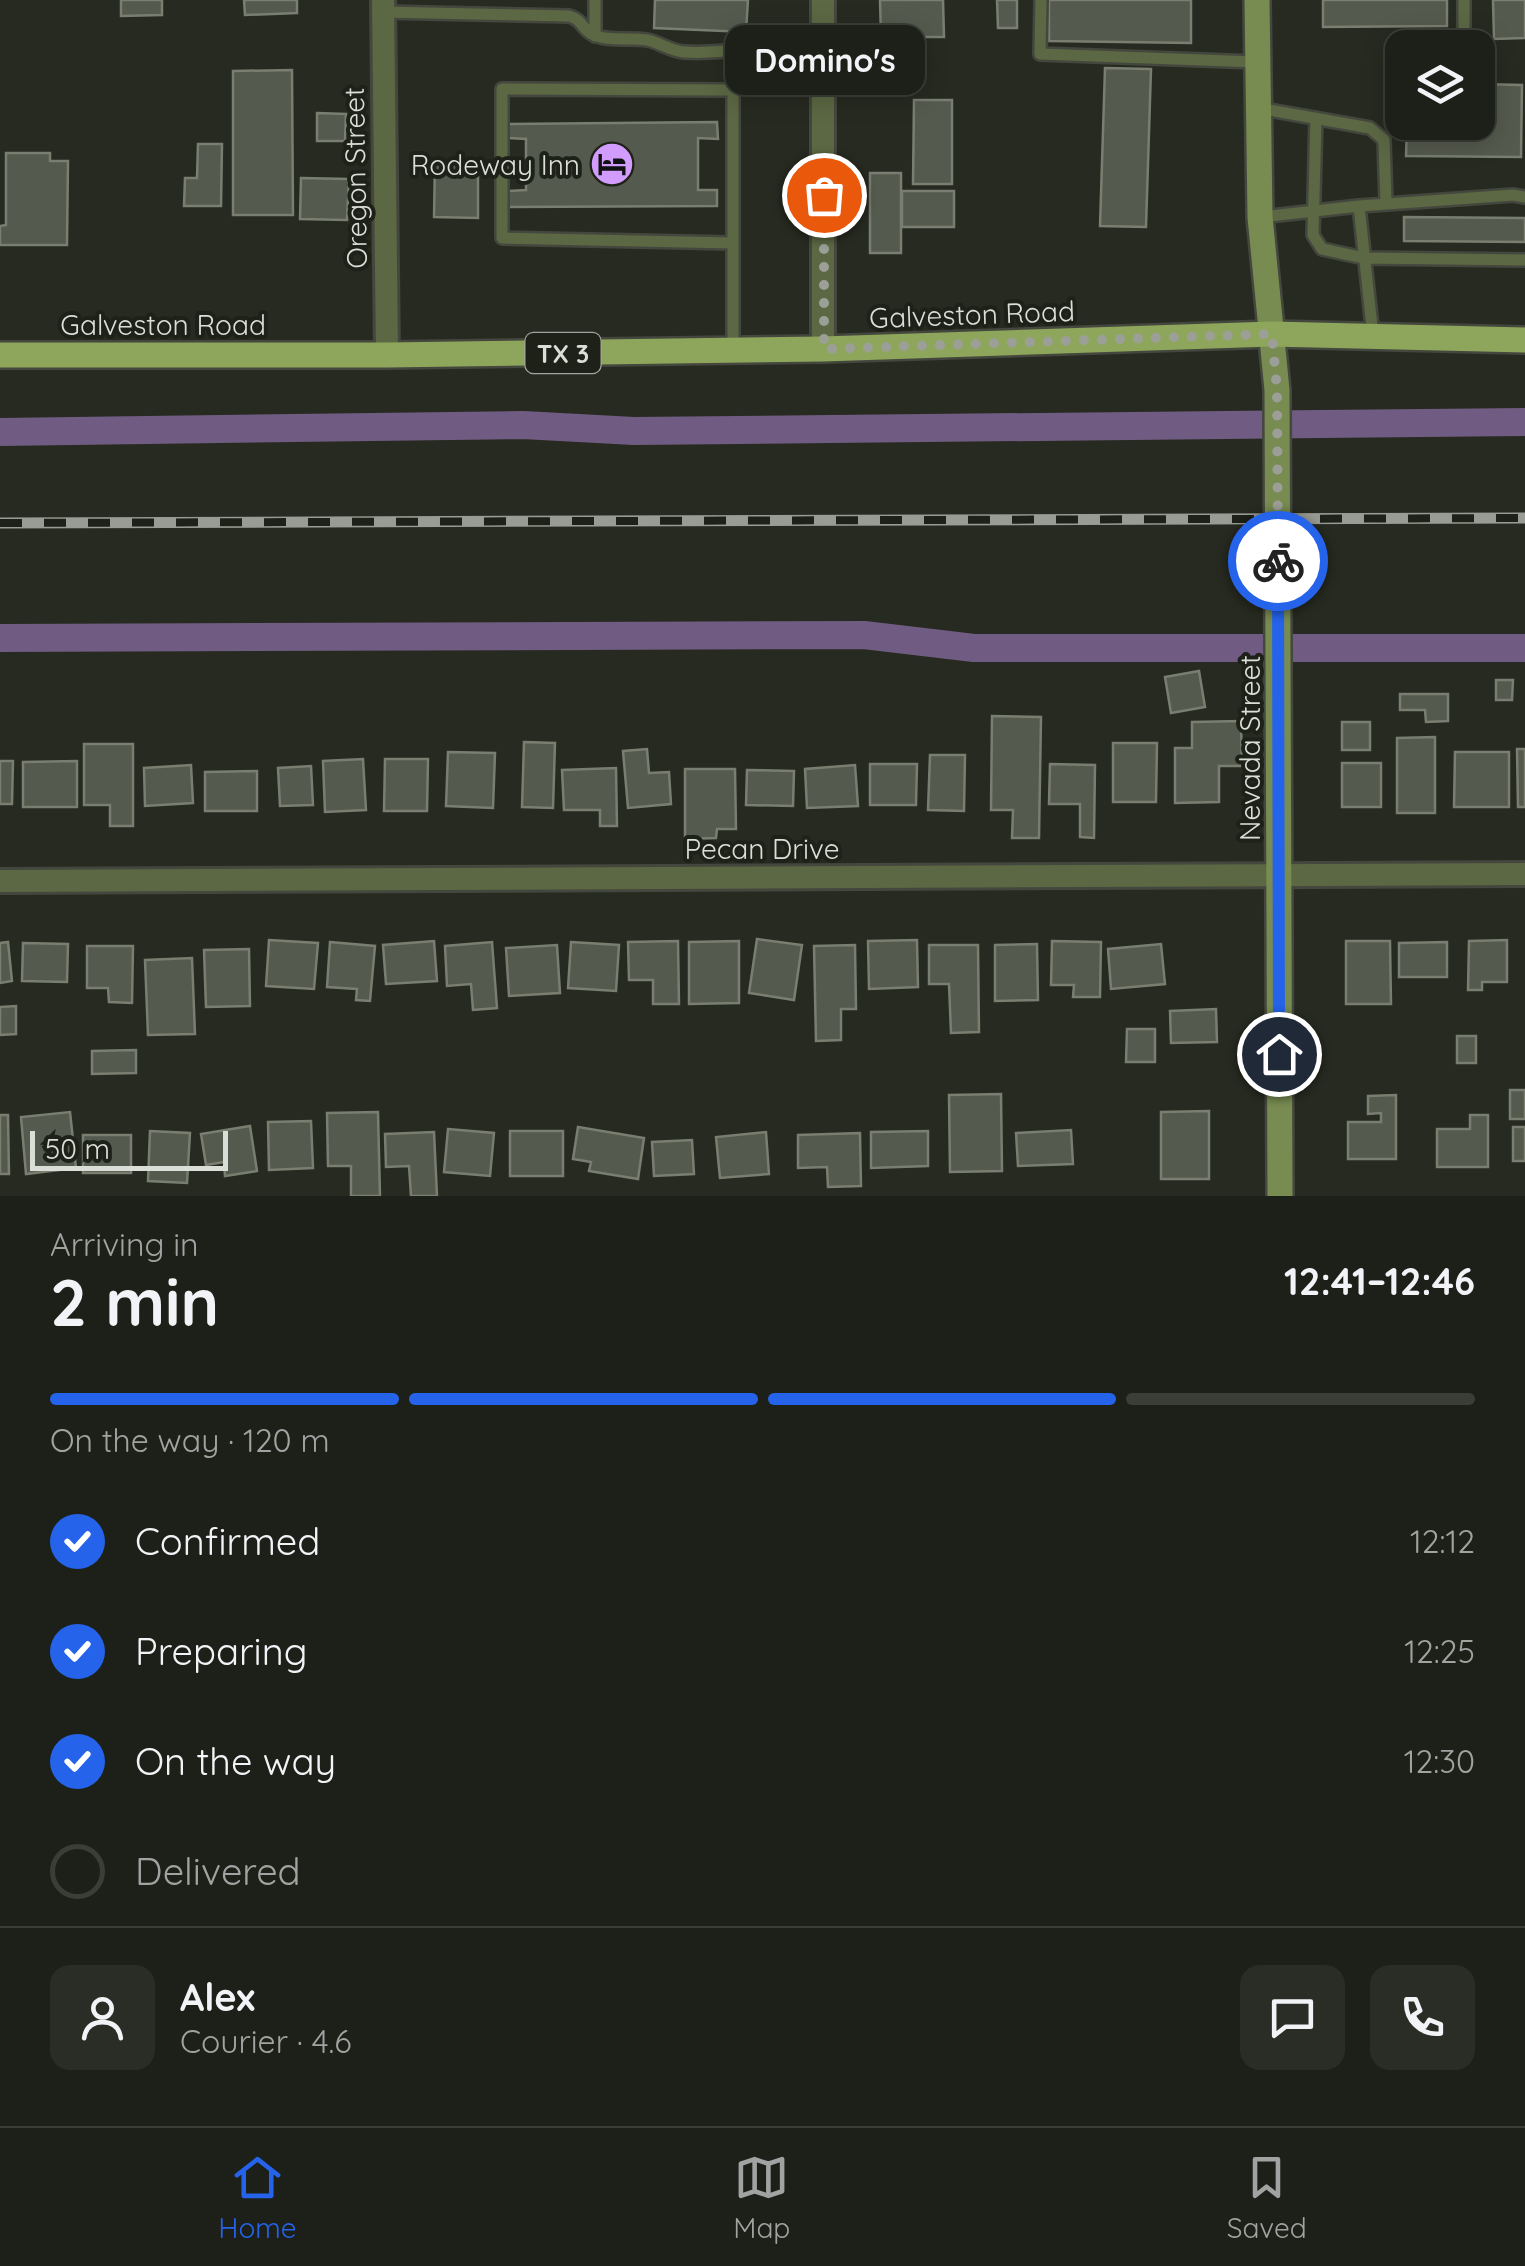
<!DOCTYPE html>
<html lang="en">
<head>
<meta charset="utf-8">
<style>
  :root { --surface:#1d2018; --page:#2a2d25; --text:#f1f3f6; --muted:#a0a3a2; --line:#3b3e37; --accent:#2563eb }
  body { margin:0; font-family:Quicksand,sans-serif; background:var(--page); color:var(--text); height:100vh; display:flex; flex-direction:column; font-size:38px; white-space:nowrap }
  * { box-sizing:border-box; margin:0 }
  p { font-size:32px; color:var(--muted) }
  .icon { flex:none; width:55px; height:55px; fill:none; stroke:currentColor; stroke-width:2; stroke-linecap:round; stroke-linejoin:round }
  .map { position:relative; height:1196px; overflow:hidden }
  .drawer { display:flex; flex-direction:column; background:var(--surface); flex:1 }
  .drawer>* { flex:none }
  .tools { position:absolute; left:1385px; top:30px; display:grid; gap:20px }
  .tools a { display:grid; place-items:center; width:110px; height:110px; border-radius:20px; background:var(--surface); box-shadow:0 5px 25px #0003,0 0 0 2px var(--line); font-size:50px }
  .scale { position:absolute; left:30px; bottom:25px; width:198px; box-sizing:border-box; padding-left:10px; border:5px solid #dbded7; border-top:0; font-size:28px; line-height:35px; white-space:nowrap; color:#dbded7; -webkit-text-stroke:8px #1d2117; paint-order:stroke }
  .pin { position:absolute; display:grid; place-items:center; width:85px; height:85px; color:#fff; margin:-42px; border:5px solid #fff; border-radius:50%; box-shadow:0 2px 10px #0007 }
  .courier { position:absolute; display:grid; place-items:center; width:100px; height:100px; margin:-50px; border:8px solid #2563eb; border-radius:50%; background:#fff; color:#222; box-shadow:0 2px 12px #0007 }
  .bubble { position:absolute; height:70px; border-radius:20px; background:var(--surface); box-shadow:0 5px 25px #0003,0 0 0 2px var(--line); font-size:32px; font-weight:700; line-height:70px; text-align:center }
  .summary em { font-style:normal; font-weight:700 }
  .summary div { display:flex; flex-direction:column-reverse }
  .summary { display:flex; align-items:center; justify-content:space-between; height:170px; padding:0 50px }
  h1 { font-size:65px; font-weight:700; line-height:75px }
  .bar { display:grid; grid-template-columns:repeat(4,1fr); gap:15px 10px; align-content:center; height:120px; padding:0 50px }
  .bar i { height:12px; border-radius:8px; background:var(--line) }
  .bar .on { background:var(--accent) }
  .bar p { grid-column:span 4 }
  .line { display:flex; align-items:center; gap:25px; padding:0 50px; border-top:2px solid var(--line) }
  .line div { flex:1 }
  .round { display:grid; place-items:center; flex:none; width:105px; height:105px; border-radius:20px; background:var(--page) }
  ol { padding:0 50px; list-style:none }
  li { display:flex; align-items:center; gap:30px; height:110px }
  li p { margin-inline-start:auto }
  li .icon { padding:10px; border-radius:50%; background:var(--accent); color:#fff; stroke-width:4 }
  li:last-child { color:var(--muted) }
  li i { width:55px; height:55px; border:5px solid var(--line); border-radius:50% }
  .dock { display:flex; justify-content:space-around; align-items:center; height:140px; border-top:2px solid var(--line); background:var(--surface); font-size:28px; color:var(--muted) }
  .dock a { display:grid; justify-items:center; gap:5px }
  .dock .on { color:var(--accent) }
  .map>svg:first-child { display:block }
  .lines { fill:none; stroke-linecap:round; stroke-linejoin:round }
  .canal { stroke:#705c82; stroke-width:28 }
  .building { fill:#555a4e; stroke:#797e71; stroke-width:2.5 }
  .lane-casing { stroke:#44473d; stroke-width:16 }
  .street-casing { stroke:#44473d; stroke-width:28 }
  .secondary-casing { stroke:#44473d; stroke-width:30 }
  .primary-casing { stroke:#44473d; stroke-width:30 }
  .lane { stroke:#5c6844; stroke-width:11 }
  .street { stroke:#5c6844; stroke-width:22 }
  .secondary { stroke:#788b51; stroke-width:25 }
  .primary { stroke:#8ea65b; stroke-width:25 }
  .rail-casing { stroke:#999c94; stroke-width:11 }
  .rail { stroke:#1d2117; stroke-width:8; stroke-dasharray:22; stroke-linecap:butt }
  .done { stroke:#9c9f97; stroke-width:10; stroke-dasharray:0 18 }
  .route { stroke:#2563eb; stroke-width:12 }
  .labels { text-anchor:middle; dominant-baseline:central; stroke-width:8; stroke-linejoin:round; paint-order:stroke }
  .shield { fill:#1d2117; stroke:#a2a59d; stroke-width:2.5 }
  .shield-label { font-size:25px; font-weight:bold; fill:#dbded7 }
  .poi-label { font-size:28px; fill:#dbded7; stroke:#1d2117; text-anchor:end }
  .street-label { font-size:28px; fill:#dbded7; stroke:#1d2117 }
</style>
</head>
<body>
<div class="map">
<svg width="1525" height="1196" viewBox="0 0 1525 1196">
  <rect width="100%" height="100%" fill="#272a20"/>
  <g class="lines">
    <!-- canal -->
    <path class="canal" d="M0,432l523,-7 111,6 891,-9
      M0,638l864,-3 110,13h551"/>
  </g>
  <!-- building -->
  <path class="building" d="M121,0h41v15l-41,1z
    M244,0h53v13l-52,2z
    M655,0h93l-2,32 -92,-4z
    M880,0h63l1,37h-63z
    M997,0h20v28h-19z
    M1049,0h142v43l-142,-2z
    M1323,0h124v26l-124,1z
    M1493,0h32v38l-31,1z
    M1105,68l46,1 -5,158 -46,-1z
    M292,70l1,145h-60v-144z
    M1478,84l44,1 -1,72 -115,-1 1,-34h71z
    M914,100h38v84h-39z
    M317,113l29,1 -1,27h-28z
    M717,122l1,17 -20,-1v52h19v16l-210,1v-16l19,-1v-51l-18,-1v-14z
    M198,144h24l-1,62h-37l1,-28h12z
    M6,153h44v8h18l-1,84h-67v-19l6,-1z
    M435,162h43v56l-44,-1z
    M870,173h31v80h-31z
    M301,178l48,1 -2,41 -47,-1z
    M902,191h52v36h-52z
    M1404,217l121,1v24l-121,-1z
    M1199,671l6,36 -34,6 -6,-36z
    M1496,680h17l-1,20h-16z
    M1400,694h48v27l-22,1 -1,-12h-25z
    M992,716l49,1 -2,121h-27l1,-28h-22z
    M1241,721l1,45h-23v36l-44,1v-55h17v-26z
    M1342,722h28v28h-28z
    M1435,737v76h-38v-75z
    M524,742l31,1 -2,65 -31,-1z
    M1113,743h44l-1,59h-43z
    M84,744h49v82h-23v-21h-26z
    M647,749l2,24 20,-1 2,32 -43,4 -5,-57z
    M1517,749h8v58h-7z
    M448,752l47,1 -2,55 -47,-2z
    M1455,752h54v55h-55z
    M930,755h35l-1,56 -36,-1z
    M363,759l3,51 -41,2 -2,-51z
    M385,759h43l-1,52h-43z
    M0,761h13l-1,43h-12z
    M77,761v46h-54v-45z
    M1342,763h39v44h-39z
    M870,764h47l-1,41h-46z
    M1050,764l45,1 -1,73 -14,-1v-33h-31z
    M191,765l2,38 -48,3 -1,-38z
    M855,765l3,41 -51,2 -2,-39z
    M311,766l2,39 -33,1 -2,-38z
    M616,768l1,58h-17v-16h-36l-2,-40z
    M685,769h50l1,60h-19l-1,9 -31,1z
    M747,770l47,1 -1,35 -47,-1z
    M257,771v40h-52v-39z
    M757,939l45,6 -8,55 -45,-7z
    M269,940l49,3 -4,46 -48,-3z
    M917,940l1,47 -49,2 -1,-48z
    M1507,940v42h-25v8h-14l1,-49z
    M434,941l3,40 -51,3 -3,-39z
    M678,941l1,63h-26v-24h-24l-1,-38z
    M739,941v62l-50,1v-62z
    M1052,941l49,1 -1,55h-27l1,-12h-23z
    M1346,941h44l1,63h-45z
    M8,942l4,39 -12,2v-40z
    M330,942l45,4 -5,55 -14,-1 1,-11 -30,-2z
    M492,942l5,66 -24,2 -2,-26 -24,2 -2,-40z
    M571,942l48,3 -3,46 -48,-3z
    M1447,942v35h-48v-34z
    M23,943l45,1 -1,38 -45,-1z
    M1037,944l1,56 -43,1v-56z
    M1161,944l4,40 -54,5 -3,-40z
    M557,945l3,48 -51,3 -3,-48z
    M855,945l1,64h-15v31l-25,1 -2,-95z
    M929,945h49l1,87 -28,1 -2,-49h-20z
    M87,946h46l-1,57 -23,-1 -1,-14h-21z
    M249,949l1,57 -44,1 -2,-57z
    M192,958l3,76 -47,1 -3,-75z
    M16,1006v28l-16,1v-28z
    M1216,1009l1,33 -46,1 -1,-32z
    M1127,1029h28v33h-29z
    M1457,1036h19v27h-19z
    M136,1050v23l-44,1v-23z
    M1510,1090h15v29h-15z
    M1001,1094l1,77 -52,1 -1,-77z
    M1396,1095v64h-48v-37h33v-9l-13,1v-18z
    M1209,1111v68h-48v-67z
    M70,1112l6,56 -50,6 -5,-57z
    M378,1112l2,84h-29v-30h-23l-1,-53z
    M0,1115h8l1,59h-9z
    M1470,1115h18v52h-51v-38h33z
    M311,1121l2,47 -44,2 -1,-48z
    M250,1126l7,45 -32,5 -1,-14 -18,3 -5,-31z
    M578,1127l66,11 -6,41 -49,-8 2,-9 -18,-3z
    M1513,1127h12v34h-12z
    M448,1129l46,4 -4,43 -46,-4z
    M1071,1130l2,34 -55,2 -2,-33z
    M150,1131l40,2 -3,50 -39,-2z
    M510,1131h53v45h-53z
    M928,1131v35l-57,2v-36z
    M434,1132l3,64h-26l-2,-30 -23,1 -1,-33z
    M766,1132l3,42 -49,4 -4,-41z
    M860,1133l1,53 -33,1 -1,-20 -29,1v-33z
    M83,1135h48v38h-48z
    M692,1140l2,34 -40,2 -2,-34z"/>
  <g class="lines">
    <!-- lane casing -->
    <g class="lane-casing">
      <path id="lane" d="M1041,0l-1,54 216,8
        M383,12l186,4c13,3 13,13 23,18 15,8 39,3 55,6 12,2 23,11 37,12 47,3 92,-11 139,-11
        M595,36v-36
        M1464,48v-48
        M1258,108l112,20 14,12 2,63
        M1316,118l-3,117 9,14 42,9 161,2
        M1359,206l14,130
        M1261,217l98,-11 154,-11 12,2
        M733,350v-260l-231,-1v149l231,5"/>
    </g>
    <!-- street casing -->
    <g class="street-casing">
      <path id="street" d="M383,0l4,355
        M823,349v-349
        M0,881l1525,-7"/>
    </g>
    <!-- secondary casing -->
    <g class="secondary-casing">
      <path id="secondary" d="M1257,0l3,217 17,173 3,806"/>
    </g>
    <!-- primary casing -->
    <g class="primary-casing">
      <path id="primary" d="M0,355h387l436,-6 449,-15 253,6"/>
    </g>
    <!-- lane -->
    <use href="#lane" class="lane"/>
    <!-- street -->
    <use href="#street" class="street"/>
    <!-- secondary -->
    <use href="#secondary" class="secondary"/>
    <!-- primary -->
    <use href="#primary" class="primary"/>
    <!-- rail casing -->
    <g class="rail-casing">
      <path id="rail" d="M0,523l1525,-5"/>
    </g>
    <!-- rail -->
    <use href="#rail" class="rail"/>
  </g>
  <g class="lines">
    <!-- done -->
    <path class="done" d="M824,195v154l448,-15 5,56 1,171"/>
    <!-- route -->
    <path class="route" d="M1278,561l1,493"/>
  </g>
  <!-- icons -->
  <defs>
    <g id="hotel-disc" transform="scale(2.25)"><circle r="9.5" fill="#d29cfd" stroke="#1d2117"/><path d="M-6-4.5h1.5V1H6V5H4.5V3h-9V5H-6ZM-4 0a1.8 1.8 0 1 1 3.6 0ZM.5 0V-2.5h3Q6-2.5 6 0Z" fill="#111"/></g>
  </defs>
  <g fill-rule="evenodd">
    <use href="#hotel-disc" x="612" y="164"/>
  </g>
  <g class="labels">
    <!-- shield labels -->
    <rect class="shield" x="525.5" y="333" width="75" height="40" rx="8"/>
    <g class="shield-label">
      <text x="563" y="353">TX 3</text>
    </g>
    <!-- poi labels -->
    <g class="poi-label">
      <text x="580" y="164">Rodeway Inn</text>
    </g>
    <!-- street labels -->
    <g class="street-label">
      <text transform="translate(355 178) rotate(-91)">Oregon Street</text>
      <text transform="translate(972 314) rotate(-2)">Galveston Road</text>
      <text x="163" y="324">Galveston Road</text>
      <text transform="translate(1249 748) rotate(-90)">Nevada Street</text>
      <text x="762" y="848">Pecan Drive</text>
    </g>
  </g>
</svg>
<div class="tools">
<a><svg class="icon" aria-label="layers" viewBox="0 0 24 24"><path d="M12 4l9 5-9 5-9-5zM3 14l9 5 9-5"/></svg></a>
</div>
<div class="scale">50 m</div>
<div class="pin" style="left:824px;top:195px;background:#ea580c"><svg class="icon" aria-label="bag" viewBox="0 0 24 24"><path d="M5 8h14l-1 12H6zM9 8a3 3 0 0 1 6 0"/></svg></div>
<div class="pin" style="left:1279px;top:1054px;background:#1f2937"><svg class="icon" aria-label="home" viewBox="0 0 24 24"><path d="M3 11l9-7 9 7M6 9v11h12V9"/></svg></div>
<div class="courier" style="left:1278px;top:561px"><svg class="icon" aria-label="bike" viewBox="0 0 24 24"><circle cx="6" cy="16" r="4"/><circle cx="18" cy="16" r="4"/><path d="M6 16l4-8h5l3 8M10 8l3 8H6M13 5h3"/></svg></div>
<div class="bubble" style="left:725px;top:25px;width:200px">Domino's</div>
</div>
<section class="drawer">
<div class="summary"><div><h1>2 min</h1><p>Arriving in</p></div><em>12:41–12:46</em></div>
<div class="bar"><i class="on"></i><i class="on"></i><i class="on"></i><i></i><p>On the way · 120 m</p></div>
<ol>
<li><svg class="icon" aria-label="check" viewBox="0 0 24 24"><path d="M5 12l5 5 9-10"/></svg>Confirmed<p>12:12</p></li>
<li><svg class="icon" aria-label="check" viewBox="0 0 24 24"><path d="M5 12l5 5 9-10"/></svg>Preparing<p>12:25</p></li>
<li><svg class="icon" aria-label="check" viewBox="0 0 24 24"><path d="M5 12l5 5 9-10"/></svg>On the way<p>12:30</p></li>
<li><i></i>Delivered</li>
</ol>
<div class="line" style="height:180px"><a class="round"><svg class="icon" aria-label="person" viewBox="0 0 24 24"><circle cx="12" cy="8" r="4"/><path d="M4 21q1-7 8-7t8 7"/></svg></a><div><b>Alex</b><p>Courier · 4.6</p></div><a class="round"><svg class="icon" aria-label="chat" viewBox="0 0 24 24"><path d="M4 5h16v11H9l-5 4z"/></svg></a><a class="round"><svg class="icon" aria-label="phone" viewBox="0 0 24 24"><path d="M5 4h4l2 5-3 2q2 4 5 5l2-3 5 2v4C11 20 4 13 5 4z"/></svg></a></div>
</section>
<nav class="dock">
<a class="on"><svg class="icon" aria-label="home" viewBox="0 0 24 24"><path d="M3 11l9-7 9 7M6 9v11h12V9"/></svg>Home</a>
<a><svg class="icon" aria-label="map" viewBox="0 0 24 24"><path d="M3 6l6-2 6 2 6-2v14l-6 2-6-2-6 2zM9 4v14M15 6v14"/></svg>Map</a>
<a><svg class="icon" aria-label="saved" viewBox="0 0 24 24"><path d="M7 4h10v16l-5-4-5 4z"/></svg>Saved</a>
</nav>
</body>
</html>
